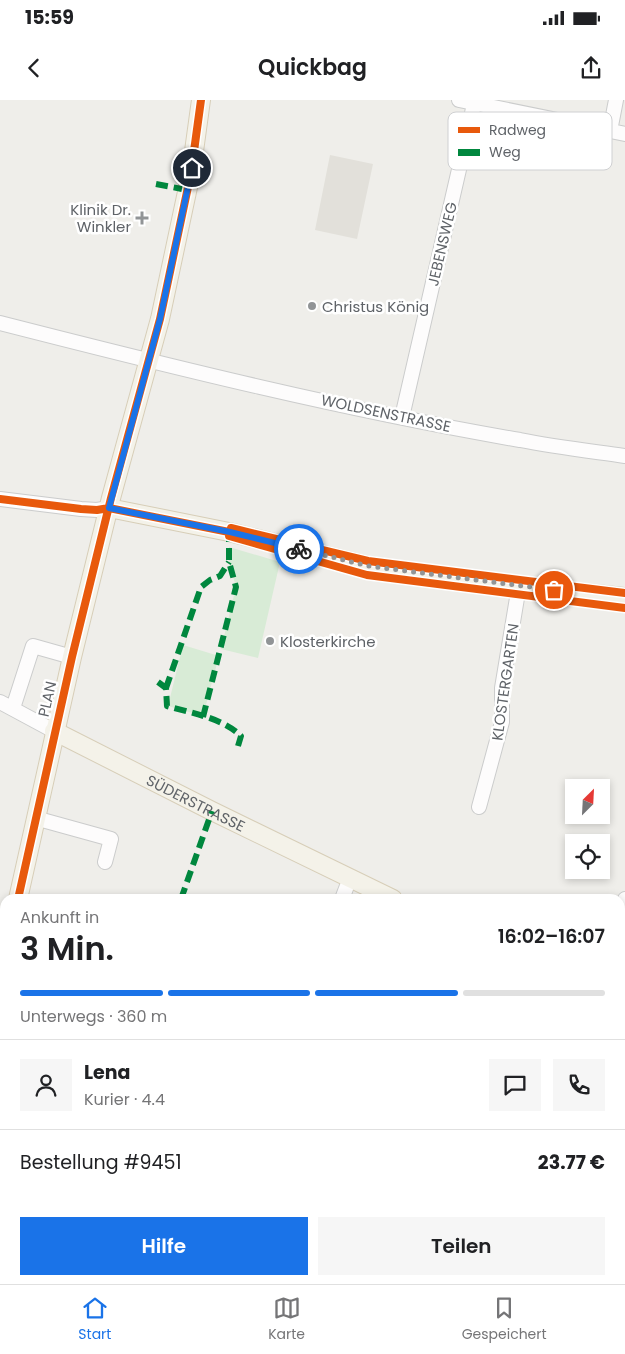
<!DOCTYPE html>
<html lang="de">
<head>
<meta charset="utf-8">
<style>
  :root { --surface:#fff; --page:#f6f6f6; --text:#202124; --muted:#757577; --line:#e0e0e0; --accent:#1a73e8 }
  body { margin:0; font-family:Poppins,sans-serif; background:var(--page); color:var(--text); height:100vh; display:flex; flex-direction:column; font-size:19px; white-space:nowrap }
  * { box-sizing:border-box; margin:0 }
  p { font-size:16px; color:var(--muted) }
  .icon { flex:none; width:28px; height:28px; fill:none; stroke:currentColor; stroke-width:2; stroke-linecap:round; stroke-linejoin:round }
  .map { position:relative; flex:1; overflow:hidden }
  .panel { position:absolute; left:0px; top:794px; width:625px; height:391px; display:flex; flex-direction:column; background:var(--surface); border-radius:15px 15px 0 0; box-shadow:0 2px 8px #0003 }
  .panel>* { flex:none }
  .needle { width:32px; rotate:24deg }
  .controls { position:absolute; left:565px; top:679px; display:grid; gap:10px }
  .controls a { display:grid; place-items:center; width:45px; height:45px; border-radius:0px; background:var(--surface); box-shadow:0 2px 8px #0003; font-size:25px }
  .pin { position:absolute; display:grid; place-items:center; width:42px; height:42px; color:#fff; margin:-21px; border:2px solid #fff; border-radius:50%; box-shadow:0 1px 5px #0007 }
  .courier { position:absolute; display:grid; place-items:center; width:50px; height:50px; margin:-25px; border:4px solid #1a73e8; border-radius:50%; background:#fff; color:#222; box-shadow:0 1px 6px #0007 }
  .overview em { font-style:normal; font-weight:600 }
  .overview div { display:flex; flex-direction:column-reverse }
  .overview { display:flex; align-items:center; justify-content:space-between; height:85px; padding:0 20px }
  h1 { font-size:32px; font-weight:600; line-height:38px }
  .bar { display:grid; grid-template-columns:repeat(4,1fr); gap:8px 5px; align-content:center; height:60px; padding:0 20px }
  .bar i { height:6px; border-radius:4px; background:var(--line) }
  .bar .active { background:var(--accent) }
  .bar p { grid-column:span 4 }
  .line { display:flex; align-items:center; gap:12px; padding:0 20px; border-top:1px solid var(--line) }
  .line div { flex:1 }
  .round { display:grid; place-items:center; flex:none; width:52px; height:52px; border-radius:0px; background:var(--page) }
  .primary-button { display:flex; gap:10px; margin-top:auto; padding:10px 20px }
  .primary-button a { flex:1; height:58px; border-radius:0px; background:var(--accent); color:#fff; font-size:20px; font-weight:600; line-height:58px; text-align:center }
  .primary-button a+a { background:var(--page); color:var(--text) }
  .status { display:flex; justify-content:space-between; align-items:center; height:35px; padding:0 25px; background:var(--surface); direction:ltr }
  .status svg { height:14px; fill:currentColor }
  header { display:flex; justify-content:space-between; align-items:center; height:65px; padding:0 20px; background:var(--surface); font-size:22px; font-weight:600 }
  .tab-bar { display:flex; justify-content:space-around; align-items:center; height:70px; border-top:1px solid var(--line); background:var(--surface); font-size:14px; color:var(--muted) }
  .tab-bar a { display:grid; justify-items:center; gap:2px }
  .tab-bar .active { color:var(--accent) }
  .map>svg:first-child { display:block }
  .education { fill:#e2e0da }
  .green { fill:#d8ebd6 }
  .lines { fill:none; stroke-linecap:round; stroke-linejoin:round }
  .stream { stroke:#bfe0f9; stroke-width:3 }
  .minor-casing { stroke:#cbcccc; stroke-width:16 }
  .major-casing { stroke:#d7ceb8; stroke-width:20 }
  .minor { stroke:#fdfcfc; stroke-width:14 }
  .major { stroke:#f4f2e9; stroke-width:18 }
  .quiet { stroke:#00873e; stroke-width:6; stroke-dasharray:12 6; stroke-linecap:butt }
  .cycleway-casing { stroke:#fff; stroke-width:11 }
  .cycleway { stroke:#e8590c; stroke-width:8 }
  .done { stroke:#919496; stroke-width:5; stroke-dasharray:0 9 }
  .route { stroke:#1a73e8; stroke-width:6 }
  .poi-dot { fill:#919496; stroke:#fff; stroke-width:2 }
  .labels { text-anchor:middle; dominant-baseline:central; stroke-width:5; stroke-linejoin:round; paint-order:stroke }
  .poi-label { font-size:15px; fill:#5f6368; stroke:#fff; text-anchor:start }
  .street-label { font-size:15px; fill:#5f6368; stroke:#fff }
  .key { fill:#fff; stroke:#cfd0d2; stroke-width:1 }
  .key-label { font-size:14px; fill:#5f6368 }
</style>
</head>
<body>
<div class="status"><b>15:59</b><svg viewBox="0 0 49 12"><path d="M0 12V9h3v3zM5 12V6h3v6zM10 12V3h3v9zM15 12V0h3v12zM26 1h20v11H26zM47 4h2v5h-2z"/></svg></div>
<header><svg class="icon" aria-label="back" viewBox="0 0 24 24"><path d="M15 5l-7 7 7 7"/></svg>Quickbag<svg class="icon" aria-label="share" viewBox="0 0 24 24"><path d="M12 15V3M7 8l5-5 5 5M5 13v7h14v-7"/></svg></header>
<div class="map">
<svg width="625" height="1184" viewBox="0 0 625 1184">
  <rect width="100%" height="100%" fill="#efeeea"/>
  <!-- education -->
  <path class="education" d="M330,55l43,9 -16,75 -42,-9z
    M317,1180h271l-1,4h-271z"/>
  <!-- green -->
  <path class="green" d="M229,447l51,15 -22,96 -37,-9 15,-62 -7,-25z
    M183,545l36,11 -16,60 -35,-10z
    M0,1071l5,4v53l-5,-2z
    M625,1099v85h-37l1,-4h31v-80z
    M103,1180h138l19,4h-149z"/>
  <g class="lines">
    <!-- stream -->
    <path class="stream" d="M0,1141l5,1
      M80,1180l8,4"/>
    <!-- minor casing -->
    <g class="minor-casing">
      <path id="minor" d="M459,0l166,34
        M610,31l6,-31
        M0,223c172,44 345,87 520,117 35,7 70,11 105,16
        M402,317l73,-317
        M0,399l81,10 16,1 12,-2
        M0,602l54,29
        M13,608l20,-62 39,11
        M479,707l23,-85v-34l17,-102
        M35,718l76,21 -6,23
        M342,799l8,-21
        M620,819l5,-20
        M0,888l5,3
        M624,1048l1,-4
        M323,1180l2,4"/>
    </g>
    <!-- major casing -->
    <g class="major-casing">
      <g id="major">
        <path d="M109,408l120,24 139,34 151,20 106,11"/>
        <path id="s1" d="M54,631l158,80 181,88"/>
        <path d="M18,799l54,-242 39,-159 49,-179 31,-146 10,-73"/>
        <path d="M0,874l5,-21"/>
        <path d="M620,907l5,3"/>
      </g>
    </g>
    <!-- minor -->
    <use href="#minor" class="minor"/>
    <!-- major -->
    <use href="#major" class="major"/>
    <!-- quiet -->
    <path class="quiet" d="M156,84l31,6
      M158,582l8,6 1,18c24,7 56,12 74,30l-3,10
      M166,588l35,-101 9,-7 10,-4 9,-14
      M203,617l33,-130 -7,-25v-30
      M181,799l31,-88
      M620,904l2,4
      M620,1015l5,-17
      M312,1184l1,-4"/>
    <!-- cycleway casing -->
    <g class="cycleway-casing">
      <path id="cycleway" d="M0,399l81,10 16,1 12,-2 120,24
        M231,428l137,33 257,32
        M229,432v4l138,39 258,33
        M18,799l54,-242 39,-159 49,-179 31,-146 10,-73"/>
    </g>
    <!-- cycleway -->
    <use href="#cycleway" class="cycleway"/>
  </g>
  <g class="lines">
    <!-- done -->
    <path class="done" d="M299,449l69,17 186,24"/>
    <!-- route -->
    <path class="route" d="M192,68l-32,151 -51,189 121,24 69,17"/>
  </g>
  <!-- markers -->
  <g class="poi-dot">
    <path d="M139.5 110.5h5v5h5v5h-5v5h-5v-5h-5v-5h5z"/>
    <circle cx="312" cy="206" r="5"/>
    <circle cx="270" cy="541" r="5"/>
  </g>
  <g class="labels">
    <!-- poi labels -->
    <g class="poi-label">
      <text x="131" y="109" text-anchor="end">Klinik Dr.<tspan x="131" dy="17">Winkler</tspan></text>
      <text x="322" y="206">Christus König</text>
      <text x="280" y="541">Klosterkirche</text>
    </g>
    <!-- street labels -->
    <g class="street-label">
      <text transform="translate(442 144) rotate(-77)">JEBENSWEG</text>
      <text transform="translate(386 313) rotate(12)">WOLDSENSTRASSE</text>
      <text transform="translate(505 582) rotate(-82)">KLOSTERGARTEN</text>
      <text transform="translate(47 599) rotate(-77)">PLAN</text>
      <text stroke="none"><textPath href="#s1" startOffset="159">SÜDERSTRASSE</textPath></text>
    </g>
  </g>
  <!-- legend -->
  <rect x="448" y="12" width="164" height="58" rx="8" class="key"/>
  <rect x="458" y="27" width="22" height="6" fill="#e8590c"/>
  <rect x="458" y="49" width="22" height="7" fill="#00873e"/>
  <g class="key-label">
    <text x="489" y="35">Radweg</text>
    <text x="489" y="57">Weg</text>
  </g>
</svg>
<div class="controls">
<a><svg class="needle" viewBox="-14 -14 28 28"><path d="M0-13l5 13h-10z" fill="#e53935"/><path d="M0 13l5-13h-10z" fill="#757577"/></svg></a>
<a><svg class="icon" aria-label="locate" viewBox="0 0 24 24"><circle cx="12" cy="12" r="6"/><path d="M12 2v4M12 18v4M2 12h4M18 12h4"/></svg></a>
</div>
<div class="pin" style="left:554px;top:490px;background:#ea580c"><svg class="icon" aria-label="bag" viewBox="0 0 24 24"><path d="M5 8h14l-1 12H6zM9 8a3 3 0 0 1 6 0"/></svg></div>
<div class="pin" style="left:192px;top:68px;background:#1f2937"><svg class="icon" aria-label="home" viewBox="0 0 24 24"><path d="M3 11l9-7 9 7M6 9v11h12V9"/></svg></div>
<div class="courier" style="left:299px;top:449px"><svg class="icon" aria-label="bike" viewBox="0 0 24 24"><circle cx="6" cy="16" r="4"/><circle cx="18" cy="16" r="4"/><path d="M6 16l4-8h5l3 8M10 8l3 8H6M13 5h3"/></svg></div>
<section class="panel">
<div class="overview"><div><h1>3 Min.</h1><p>Ankunft in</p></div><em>16:02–16:07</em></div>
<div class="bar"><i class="active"></i><i class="active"></i><i class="active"></i><i></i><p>Unterwegs · 360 m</p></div>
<div class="line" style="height:90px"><a class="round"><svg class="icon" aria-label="person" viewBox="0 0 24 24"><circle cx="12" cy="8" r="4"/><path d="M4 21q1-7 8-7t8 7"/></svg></a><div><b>Lena</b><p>Kurier · 4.4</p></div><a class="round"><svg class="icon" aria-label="chat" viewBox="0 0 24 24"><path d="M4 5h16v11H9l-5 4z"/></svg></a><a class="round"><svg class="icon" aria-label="phone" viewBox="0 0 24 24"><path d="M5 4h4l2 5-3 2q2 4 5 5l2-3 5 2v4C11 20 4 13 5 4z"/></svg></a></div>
<div class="line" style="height:65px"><div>Bestellung #9451</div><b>23.77 €</b></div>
<div class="primary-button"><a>Hilfe</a><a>Teilen</a></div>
</section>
</div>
<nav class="tab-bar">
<a class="active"><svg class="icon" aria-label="home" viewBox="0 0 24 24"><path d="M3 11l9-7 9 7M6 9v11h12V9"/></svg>Start</a>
<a><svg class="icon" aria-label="map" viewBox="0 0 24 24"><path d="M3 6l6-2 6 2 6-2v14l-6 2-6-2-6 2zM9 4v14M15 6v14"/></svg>Karte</a>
<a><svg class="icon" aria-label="saved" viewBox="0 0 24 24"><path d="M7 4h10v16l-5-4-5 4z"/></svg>Gespeichert</a>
</nav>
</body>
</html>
